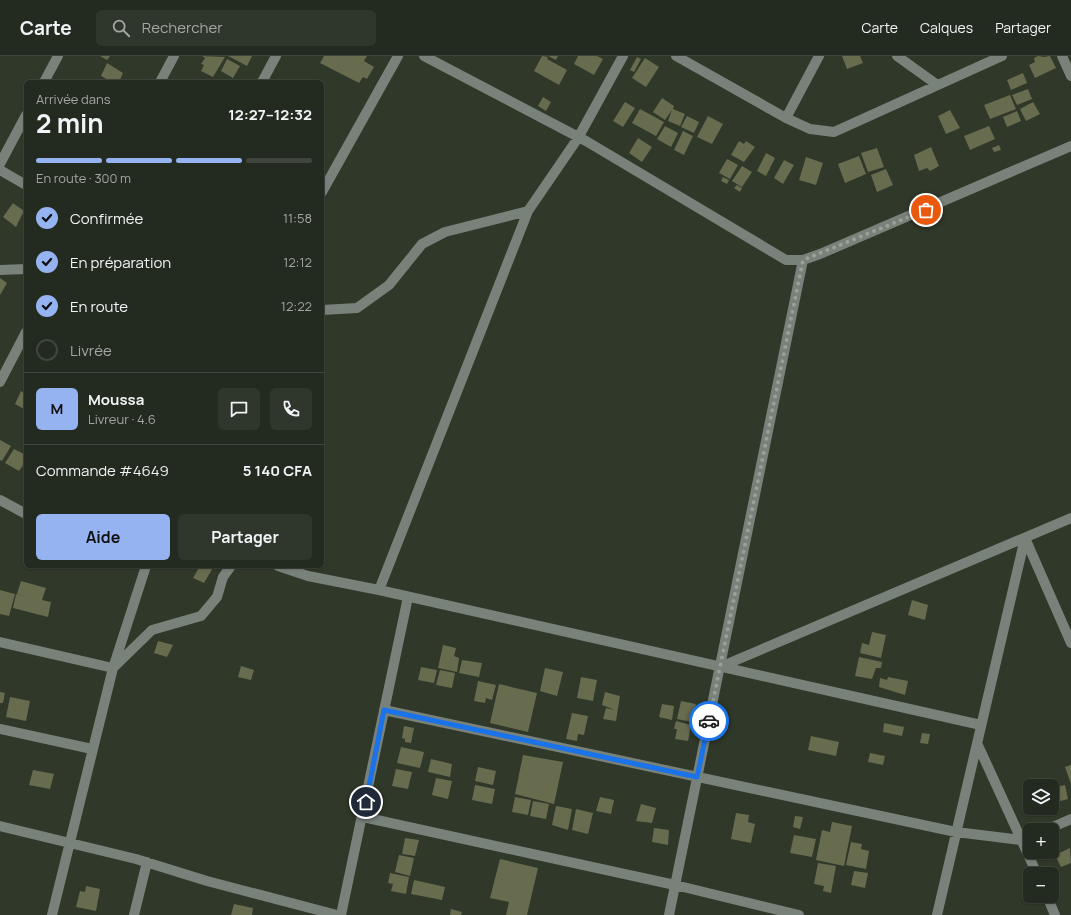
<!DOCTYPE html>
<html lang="fr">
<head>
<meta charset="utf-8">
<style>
  :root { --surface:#232a1f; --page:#2f362c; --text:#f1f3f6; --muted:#a3a7a4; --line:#40463d; --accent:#95b2f1 }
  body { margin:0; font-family:Manrope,sans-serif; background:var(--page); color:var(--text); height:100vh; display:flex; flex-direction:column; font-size:15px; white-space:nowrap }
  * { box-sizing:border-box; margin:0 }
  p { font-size:13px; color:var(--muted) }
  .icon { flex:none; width:22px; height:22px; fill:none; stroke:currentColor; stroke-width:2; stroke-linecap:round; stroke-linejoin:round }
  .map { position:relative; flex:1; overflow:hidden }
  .sheet { position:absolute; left:24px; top:24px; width:300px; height:488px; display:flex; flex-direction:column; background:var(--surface); border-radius:6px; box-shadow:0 1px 3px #0004,0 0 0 1px var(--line) }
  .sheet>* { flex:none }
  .controls { position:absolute; left:1023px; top:723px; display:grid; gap:8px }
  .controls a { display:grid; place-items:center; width:36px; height:36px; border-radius:6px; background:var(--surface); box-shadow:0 1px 3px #0004,0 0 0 1px var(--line); font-size:20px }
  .pin { position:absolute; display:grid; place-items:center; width:34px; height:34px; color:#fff; margin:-17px; border:2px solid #fff; border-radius:50%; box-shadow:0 1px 4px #0007 }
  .courier { position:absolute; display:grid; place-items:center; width:40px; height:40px; margin:-20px; border:3px solid #1a73e8; border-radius:50%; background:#fff; color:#222; box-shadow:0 1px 5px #0007 }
  .overview em { font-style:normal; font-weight:700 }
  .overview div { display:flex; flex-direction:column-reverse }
  .overview { display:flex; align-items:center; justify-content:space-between; height:68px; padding:0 12px }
  h1 { font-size:26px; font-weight:700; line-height:30px }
  .bar { display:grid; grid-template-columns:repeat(4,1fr); gap:6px 4px; align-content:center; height:48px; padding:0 12px }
  .bar i { height:5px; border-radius:3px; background:var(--line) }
  .bar .on { background:var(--accent) }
  .bar p { grid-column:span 4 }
  .line { display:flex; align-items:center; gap:10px; padding:0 12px; border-top:1px solid var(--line) }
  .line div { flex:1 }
  .round { display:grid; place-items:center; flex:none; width:42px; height:42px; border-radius:6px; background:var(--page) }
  ol { padding:0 12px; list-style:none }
  li { display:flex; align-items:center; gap:12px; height:44px }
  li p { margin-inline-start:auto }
  li .icon { padding:4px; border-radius:50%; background:var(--accent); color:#111; stroke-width:4 }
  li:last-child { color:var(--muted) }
  li i { width:22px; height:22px; border:2px solid var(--line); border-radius:50% }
  .primary-button { display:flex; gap:8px; margin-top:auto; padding:8px 12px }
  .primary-button a { flex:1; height:46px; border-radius:6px; background:var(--accent); color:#111; font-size:16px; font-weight:700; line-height:46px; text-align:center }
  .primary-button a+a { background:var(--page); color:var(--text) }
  header { display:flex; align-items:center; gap:24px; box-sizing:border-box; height:56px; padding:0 20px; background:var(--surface); border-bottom:1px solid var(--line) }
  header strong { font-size:19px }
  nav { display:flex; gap:22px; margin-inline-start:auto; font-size:14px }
  .search { width:280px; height:36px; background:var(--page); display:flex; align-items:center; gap:10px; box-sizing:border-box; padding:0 14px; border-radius:6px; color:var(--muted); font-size:15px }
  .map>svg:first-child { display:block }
  .building { fill:#676c4f }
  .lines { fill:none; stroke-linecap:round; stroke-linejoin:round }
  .minor { stroke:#79817b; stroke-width:10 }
  .done { stroke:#99a195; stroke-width:4; stroke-dasharray:0 7.2 }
  .route { stroke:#1a73e8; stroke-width:5 }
</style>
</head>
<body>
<header>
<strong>Carte</strong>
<div class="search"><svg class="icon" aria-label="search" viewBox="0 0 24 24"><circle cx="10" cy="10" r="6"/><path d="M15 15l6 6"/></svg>Rechercher</div>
<nav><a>Carte</a><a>Calques</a><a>Partager</a></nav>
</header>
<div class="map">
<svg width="1071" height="859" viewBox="0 0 1071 859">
  <rect width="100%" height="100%" fill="#2f3829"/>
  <!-- building -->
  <path class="building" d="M100,0h10l-3,4z
    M202,0l23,1 -12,20 -12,-6 3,-6 -3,-1 4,-6z
    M228,0h24l-5,10z
    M324,0h43l-3,5 10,6 -7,12 -4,-2 -4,6 -39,-20z
    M542,0l6,1 -1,2 20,11 -8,15 -25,-14z
    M548,0h10l-2,4z
    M578,0h19l6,3 -9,16 -20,-11z
    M842,0h18l3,7 -16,6z
    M1038,0l6,1 6,-1 6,12 -21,10 -6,-13 6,-3 -1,-4z
    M637,1l4,2 -7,13 -4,-2z
    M645,2l14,9 -13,20 -14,-9z
    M227,3l13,7 -7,12 -12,-7z
    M107,7l16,10 -4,9 -5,-3 -2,3 -11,-6z
    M1023,17l4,10 -16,7 -4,-10z
    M1028,33l4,10 -15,6 -5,-10z
    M1010,39l6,14 -26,10 -6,-14z
    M543,41l8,5 -5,9 -8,-5z
    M662,42l12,8 -1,3 12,5 -5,12 -12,-5 4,-11 -7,10 -12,-8z
    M625,46l10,6 -12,19 -10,-6z
    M1033,46l7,12 -14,7 -6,-12z
    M640,53l24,13 -8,14 -24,-13z
    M950,54l10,18 -14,6 -8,-18z
    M1017,55l4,10 -14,6 -4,-10z
    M687,60l12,6 -5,11 -13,-6z
    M708,60l15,8 -11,20 -15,-7z
    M665,70l13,7 -7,14 -14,-8z
    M989,70l6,13 -25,11 -6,-14z
    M683,75l10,5 -9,19 -10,-5z
    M638,82l14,9 -10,15 -13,-9z
    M739,85l5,3 2,-3 9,6 -11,15 -13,-7z
    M999,89l2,5 -7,2 -2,-4z
    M931,91l8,19 -9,5 -3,-3 -8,3 -5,-16z
    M877,92l7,19 -16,5 -7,-19z
    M766,97l9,5 -9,18 -9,-5z
    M859,100l7,18 -21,9 -7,-19z
    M806,101l17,6 -7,22 -17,-5z
    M727,103l11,6 -8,14 -11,-6z
    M784,104l10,5 -11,19 -9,-6z
    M742,110l10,6 -10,15 -10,-6z
    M886,113l7,16 -16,7 -6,-17z
    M723,121l6,3 -2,4 -6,-3z
    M737,129l5,3 -2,4 -6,-4z
    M13,147l11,8 -8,16 -13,-10z
    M0,222l7,5 -7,12z
    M21,335l5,3v16l-11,-6z
    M0,384l11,6 -9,15 -2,-1z
    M14,393l12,6v6l-7,10 -14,-8z
    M200,510h14l-10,17 -11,-5z
    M21,525l25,7 -4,12 9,2 -3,15 -35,-9 3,-14 15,4 -14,-4z
    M0,534l15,4 -6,22 -9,-2z
    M912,544l16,5 -3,15 -17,-5z
    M872,576l14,3 -5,23 -21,-5 2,-10 7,2z
    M158,585l15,4 -6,12 -13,-4z
    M443,589l13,3 -2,8 5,2 -2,14 -19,-4z
    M859,601l23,5 -1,6h-5l-4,11 -17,-3z
    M462,604l20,3 -3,14 -20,-4z
    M241,610l13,4 -3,10 -13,-3z
    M421,611l16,3 -3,13 -16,-3z
    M545,612l18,4 -6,24 -17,-5z
    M440,614l15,3 -3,15 -16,-3z
    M581,621l16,3 -4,21 -16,-3z
    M888,621l20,4 -3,14 -26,-8 1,-9 7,2z
    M478,625l18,4 -4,15 -6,-2 -1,5 -11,-2z
    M499,628l38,9 -9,39 -38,-9z
    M0,636l5,1 -2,10h-3z
    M605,636l15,4 -4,25 -13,-2 3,-11 9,2 -13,-5z
    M10,641l20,4 -4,20 -20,-4z
    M681,645l15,3 -4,18 -15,-3z
    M662,648l12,2 -2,14 -13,-3z
    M572,657l16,3 -4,19 -6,-1 -1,7 -11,-2z
    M676,665l15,4 -3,16 -13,-2 2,-10h-3z
    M884,667l20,4 -2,9 -19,-4z
    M404,670l10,2 -3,15 -6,-1v-3l-3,-1z
    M922,677l8,1 -2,10 -8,-1z
    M811,680l28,6 -3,14 -28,-6z
    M401,691l23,5 -4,16 -23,-5z
    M870,697l15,3 -2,9 -15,-3z
    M523,699l40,7 -9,42 -39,-10z
    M431,703l21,5 -2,13 -22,-5z
    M1071,709v19l-6,-17z
    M478,711l18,4 -3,14 -18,-4z
    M396,713l16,3 -4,17 -16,-3z
    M33,714l21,4 -4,15 -21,-4z
    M436,722l16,3 -4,18 -16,-4z
    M475,729l20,4 -3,15 -20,-4z
    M1065,729l3,14 -15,4 -1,-15z
    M515,741l16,3 -3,15 -16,-3z
    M600,741l14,3 -3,14 -15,-3z
    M533,745l16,3 -3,15 -16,-3z
    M641,748l15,4 -4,15 -16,-2z
    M556,750l16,3 -4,21 -16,-5z
    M576,753l17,4 -5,21 -16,-4z
    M736,757l13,2 -1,7 7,2 -4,19 -20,-4z
    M795,760l8,1 -3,12 -7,-2z
    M832,766l20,4 -8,40 -28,-6 6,-30 8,2z
    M654,772l15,2 -1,15 -16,-3z
    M794,779l22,4 -4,18 -22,-4z
    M405,782l14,2 -4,16 -13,-2z
    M851,786l11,2 -1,5 8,2 -3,18 -20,-4z
    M1070,792l1,15 -10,4 -6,-12z
    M399,799l15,3 -4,18 -15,-4z
    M500,803l38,9 -11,47h-21l3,-13 -19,-4z
    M818,807l18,3 -5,27 -8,-2 1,-5 -10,-2z
    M854,815l14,2 -3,15 -14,-3z
    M390,817l19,4 -3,17 -15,-3 2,-7 -5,-1z
    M414,824l31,7 -3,13 -31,-6z
    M86,830l14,3 -4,22 -20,-4 4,-16 5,1z
    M234,848l19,4 -1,7h-21z
    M451,853l11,3 -1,3h-11z"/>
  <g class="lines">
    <!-- minor -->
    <path class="minor" d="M424,0l162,85 200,119h17l17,-6 251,-108
      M676,0l110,62 24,11 24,3 168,-76
      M897,0l39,28
      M1062,0l9,20
      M44,26l14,-26
      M160,26l14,-26
      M262,26l14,-26
      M786,62l33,-62
      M0,108l26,-49
      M0,114l26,15
      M322,136l76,-136
      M0,214l26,-1
      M322,254l35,-2 32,-23 33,-41 23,-12 83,-21
      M0,326l26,-50
      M0,444l26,14
      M1025,482l46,105
      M278,510l30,10 71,14 602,135
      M379,534l149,-379 50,-73 45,-82
      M0,586l113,26 33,-102
      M720,611l351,-149
      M384,654l572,122 65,8 9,-3
      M0,673l92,20
      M977,687l60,131
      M363,761l312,68 124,30
      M0,770l136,33 71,22 130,34
      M1046,774l25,-11
      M1047,840l8,19
      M52,859l61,-247 39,-38 49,-14 16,-19 6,-20 8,-11
      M134,859l13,-53
      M341,859l67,-318
      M669,859l134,-655
      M937,859l88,-377"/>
  </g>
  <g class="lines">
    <!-- done -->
    <path class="done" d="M709,665l94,-461 123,-50"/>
    <!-- route -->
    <path class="route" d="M366,746l18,-92 313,67 12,-56"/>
  </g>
</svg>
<div class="controls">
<a><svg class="icon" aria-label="layers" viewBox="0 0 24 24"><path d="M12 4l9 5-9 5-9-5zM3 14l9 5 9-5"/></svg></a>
<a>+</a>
<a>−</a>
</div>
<div class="pin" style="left:926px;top:154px;background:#ea580c"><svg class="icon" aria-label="bag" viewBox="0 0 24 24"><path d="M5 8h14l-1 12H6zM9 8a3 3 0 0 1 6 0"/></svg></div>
<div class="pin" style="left:366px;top:746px;background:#1f2937"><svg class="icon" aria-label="home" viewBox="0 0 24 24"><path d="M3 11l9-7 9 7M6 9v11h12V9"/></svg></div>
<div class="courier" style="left:709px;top:665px"><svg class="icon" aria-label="car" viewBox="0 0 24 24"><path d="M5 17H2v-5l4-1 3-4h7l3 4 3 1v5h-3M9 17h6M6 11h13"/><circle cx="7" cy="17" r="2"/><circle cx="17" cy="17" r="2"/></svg></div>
<section class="sheet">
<div class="overview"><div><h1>2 min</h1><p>Arrivée dans</p></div><em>12:27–12:32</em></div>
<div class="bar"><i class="on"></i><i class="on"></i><i class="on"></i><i></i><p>En route · 300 m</p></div>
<ol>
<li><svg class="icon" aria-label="check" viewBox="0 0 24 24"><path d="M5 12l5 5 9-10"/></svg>Confirmée<p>11:58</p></li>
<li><svg class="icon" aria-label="check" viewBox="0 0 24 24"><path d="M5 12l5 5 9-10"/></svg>En préparation<p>12:12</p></li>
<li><svg class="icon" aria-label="check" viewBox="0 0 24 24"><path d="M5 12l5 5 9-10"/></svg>En route<p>12:22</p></li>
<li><i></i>Livrée</li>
</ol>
<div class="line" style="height:72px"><b class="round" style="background:var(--accent);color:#111">M</b><div><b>Moussa</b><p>Livreur · 4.6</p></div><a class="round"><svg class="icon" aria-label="chat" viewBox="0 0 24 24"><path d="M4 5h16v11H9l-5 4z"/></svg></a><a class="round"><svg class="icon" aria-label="phone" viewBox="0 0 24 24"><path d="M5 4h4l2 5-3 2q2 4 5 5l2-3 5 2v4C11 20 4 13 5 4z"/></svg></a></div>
<div class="line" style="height:52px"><div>Commande #4649</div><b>5 140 CFA</b></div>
<div class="primary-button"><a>Aide</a><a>Partager</a></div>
</section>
</div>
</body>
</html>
